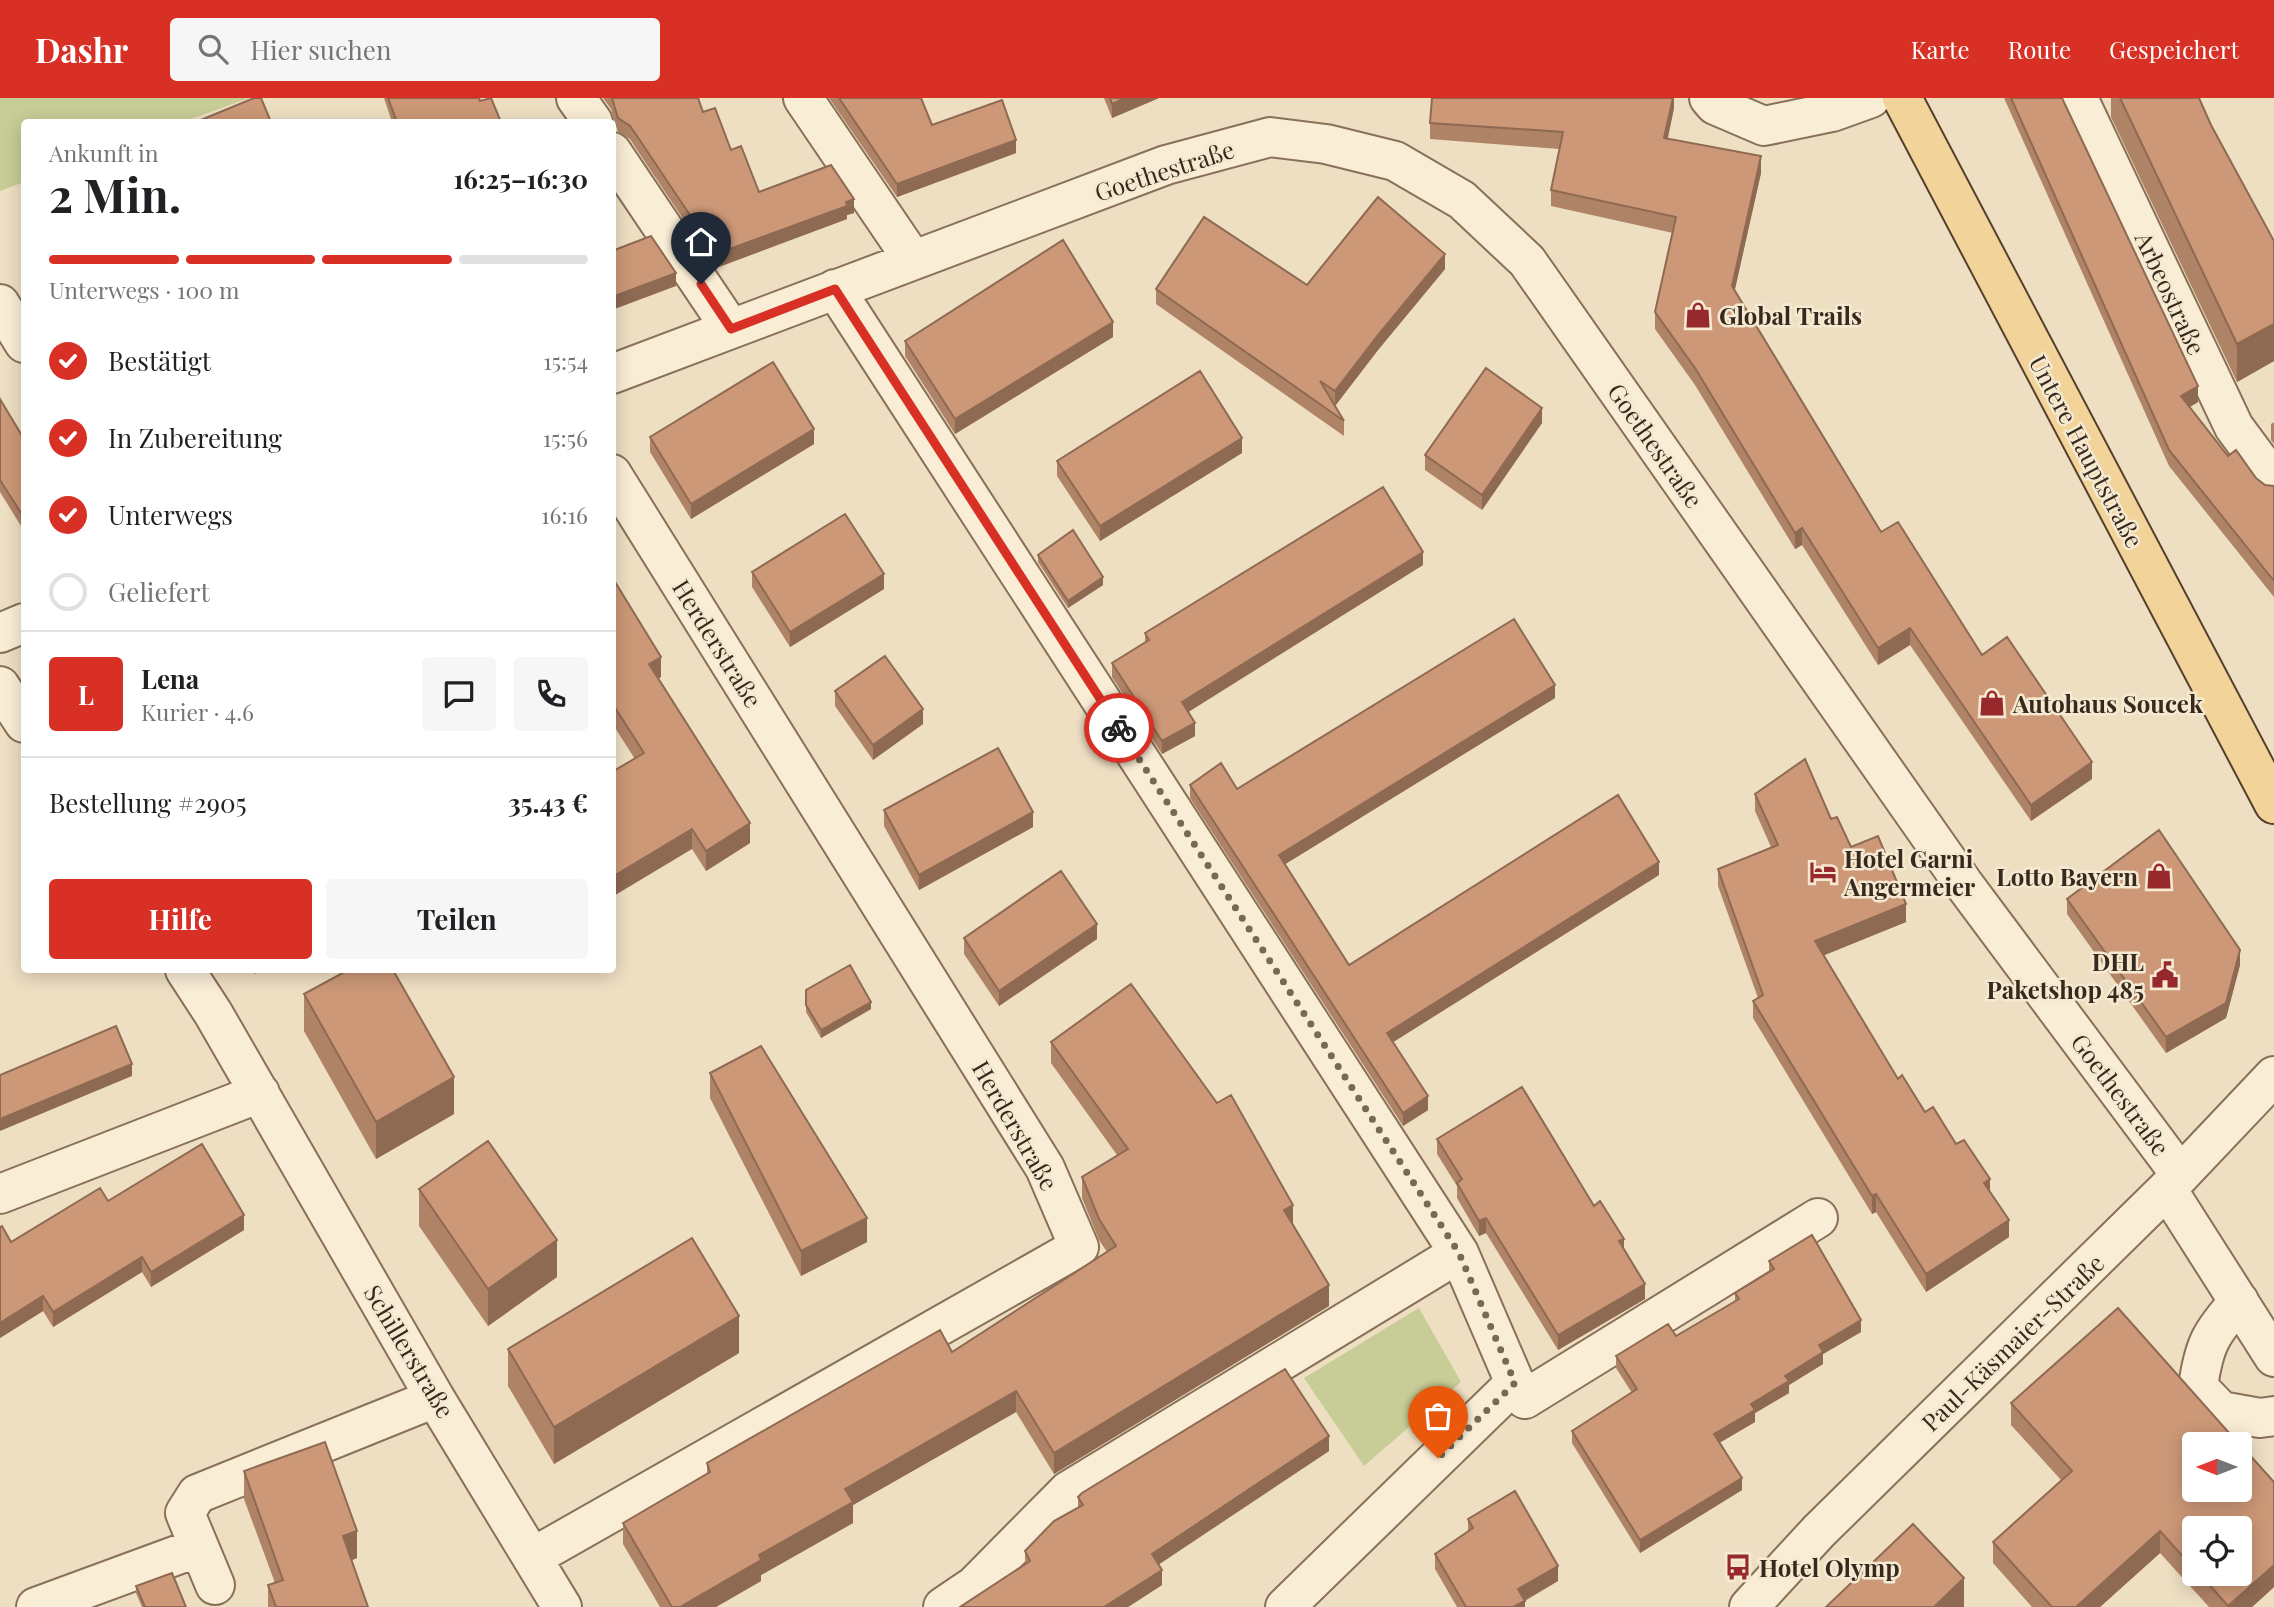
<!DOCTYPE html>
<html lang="de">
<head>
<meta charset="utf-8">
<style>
  :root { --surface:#fff; --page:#f6f6f6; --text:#202124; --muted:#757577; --line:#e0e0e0; --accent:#d93025 }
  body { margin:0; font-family:"Playfair Display",serif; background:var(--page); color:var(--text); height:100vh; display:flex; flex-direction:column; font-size:26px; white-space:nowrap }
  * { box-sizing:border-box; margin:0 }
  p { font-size:23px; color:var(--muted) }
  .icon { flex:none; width:38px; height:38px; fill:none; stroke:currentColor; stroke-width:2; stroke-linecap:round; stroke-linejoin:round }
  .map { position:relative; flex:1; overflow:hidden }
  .side { position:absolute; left:21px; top:21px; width:595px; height:854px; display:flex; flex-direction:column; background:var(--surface); border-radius:7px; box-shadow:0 4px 18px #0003 }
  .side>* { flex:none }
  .needle { width:46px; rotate:270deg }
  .fabs { position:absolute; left:2182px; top:1334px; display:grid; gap:14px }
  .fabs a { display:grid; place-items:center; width:70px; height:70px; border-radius:7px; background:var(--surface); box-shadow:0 4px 18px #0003; font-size:35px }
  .pin { position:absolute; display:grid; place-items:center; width:60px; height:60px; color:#fff; margin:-72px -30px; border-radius:50% 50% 50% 0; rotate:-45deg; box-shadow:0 0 7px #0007 }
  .pin .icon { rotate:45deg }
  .courier { position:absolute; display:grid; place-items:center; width:70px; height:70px; margin:-35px; border:5px solid #d93025; border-radius:50%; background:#fff; color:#222; box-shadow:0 2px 9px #0007 }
  .summary em { font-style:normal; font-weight:700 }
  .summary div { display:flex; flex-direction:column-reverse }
  .summary { display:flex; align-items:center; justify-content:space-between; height:119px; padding:0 28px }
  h1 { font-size:46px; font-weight:700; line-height:52px }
  .bar { display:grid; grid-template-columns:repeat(4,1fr); gap:10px 7px; align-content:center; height:84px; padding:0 28px }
  .bar i { height:9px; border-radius:5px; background:var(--line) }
  .bar .on { background:var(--accent) }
  .bar p { grid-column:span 4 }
  .line { display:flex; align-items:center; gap:18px; padding:0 28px; border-top:2px solid var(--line) }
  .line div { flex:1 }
  .round { display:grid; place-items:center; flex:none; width:74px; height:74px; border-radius:7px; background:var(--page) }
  ol { padding:0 28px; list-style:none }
  li { display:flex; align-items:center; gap:21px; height:77px }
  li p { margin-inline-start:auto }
  li .icon { padding:7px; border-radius:50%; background:var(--accent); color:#fff; stroke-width:4 }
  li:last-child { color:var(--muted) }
  li i { width:38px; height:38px; border:4px solid var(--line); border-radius:50% }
  .button { display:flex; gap:14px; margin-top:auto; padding:14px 28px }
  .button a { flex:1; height:80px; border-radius:7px; background:var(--accent); color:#fff; font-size:28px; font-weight:700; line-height:80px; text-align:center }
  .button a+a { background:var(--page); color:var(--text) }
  header { display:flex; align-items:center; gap:42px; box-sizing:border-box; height:98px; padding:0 35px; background:var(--accent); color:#fff }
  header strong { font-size:33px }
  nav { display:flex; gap:38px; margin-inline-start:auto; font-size:24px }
  .search { width:490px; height:63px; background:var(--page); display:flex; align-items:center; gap:18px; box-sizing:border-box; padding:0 24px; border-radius:7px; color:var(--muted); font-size:26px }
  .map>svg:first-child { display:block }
  .green { fill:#c8cc96 }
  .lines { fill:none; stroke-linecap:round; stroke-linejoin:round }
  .minor-casing { stroke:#887059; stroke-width:42 }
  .major-casing { stroke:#553f2d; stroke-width:42 }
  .minor { stroke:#f9edd5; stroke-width:38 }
  .major { stroke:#f2d399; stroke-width:38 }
  .wall { fill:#af8366; fill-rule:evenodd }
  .shaded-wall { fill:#8f6a53 }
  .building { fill:#cc9877; stroke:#8f6a53; stroke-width:2 }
  .done { stroke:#776957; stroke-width:7; stroke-dasharray:0 12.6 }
  .route { stroke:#d93025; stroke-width:9 }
  .labels { text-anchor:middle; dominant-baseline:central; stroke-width:5; stroke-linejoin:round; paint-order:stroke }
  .street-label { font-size:24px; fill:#37291d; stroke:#f5ead1 }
  .poi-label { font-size:24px; font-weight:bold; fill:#37291d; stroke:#f5ead1; text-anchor:start }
</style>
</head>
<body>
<header>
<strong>Dashr</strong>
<div class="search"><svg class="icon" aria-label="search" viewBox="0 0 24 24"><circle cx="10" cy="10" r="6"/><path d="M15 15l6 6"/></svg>Hier suchen</div>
<nav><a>Karte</a><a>Route</a><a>Gespeichert</a></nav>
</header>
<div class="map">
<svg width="2274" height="1509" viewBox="0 0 2274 1509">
  <rect width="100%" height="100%" fill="#eedfc2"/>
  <!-- green -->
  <path class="green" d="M0,0h249l-66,24h-159v60l-24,9z
    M1419,1210l42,74 -97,84 -60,-88z"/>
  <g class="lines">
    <!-- minor casing -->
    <g class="minor-casing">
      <path id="minor" d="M576,0l17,24
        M803,0l110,162
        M1709,0l6,7 49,21 68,-14 39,-14
        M2078,0l156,329 40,54
        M612,54l119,177
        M835,191l624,964 56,130 -230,224
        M0,206l24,39
        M612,276l554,-209 104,-28 56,7 69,17 67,39 65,61 436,622 217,291
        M0,535l24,-10
        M0,588l24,37
        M185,872l28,43 222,385 127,209
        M2167,1091l107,168
        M0,1096l260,-101
        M2239,1203c-28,32 -35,43 -41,86l23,24 39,7 14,-2
        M1525,1301l293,-181
        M533,1459l546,-310 -34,-79 -433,-694
        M215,1487l-30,-72 12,-19 238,-96
        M36,1509l163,-60
        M943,1509l31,-21 94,-95 391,-238
        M1749,1509l70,-76 348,-342 107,-113"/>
    </g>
    <!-- major casing -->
    <g class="major-casing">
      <path id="major" d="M1902,0l372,706"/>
    </g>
    <!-- minor -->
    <use href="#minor" class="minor"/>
    <!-- major -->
    <use href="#major" class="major"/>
  </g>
  <!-- wall -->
  <path class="wall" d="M384,0h95l1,3 21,21h-109z
    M603,0h95l5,14 56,80 95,21 -7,2v4l-131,49 -79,-118 -7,-11 -12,-7 -7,-23z
    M829,0h92l11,27 84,28 -119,44z
    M1104,0h55l-47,20z
    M1674,0v10l-6,30 93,35 -27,118 147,241 101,123 110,124 -61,42 -121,-176 -32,20 -76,-120 -7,4 -100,-164 -40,-56v-17l18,-79 -122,-27v-16l8,-41 -129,-10v-16z
    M2004,0h58l136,304 -8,5 38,49 37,29 9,1v111l-105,-131z
    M2111,0h88l12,27 63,116v120l-37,21 -126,-265z
    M1445,171l-67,81 -43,56 9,15v15l-188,-132v-15l151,-4z
    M1113,239l-158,97 -50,-78v-15z
    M0,301l24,40 -3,87 -21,-34z
    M2274,324v22l-3,-4v-16z
    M1542,325l-60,87 -57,-40v-15z
    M650,339l164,7 -123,75 -41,-67z
    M1242,355l-142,88 -43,-65v-15z
    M1038,457l65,30 -35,23 -30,-46z
    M1423,467l-235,147 7,24 -33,18 -50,-77v-14l33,-21v-9z
    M752,474l132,17 -94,58 -38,-60z
    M612,479l49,100 -3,2 92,164 -44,28 -94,-148z
    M835,593l88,33 -50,36 -38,-54z
    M1555,600l-270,166 64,101 310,-90 -266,167 35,68 -25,16 -213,-328v-13l47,4z
    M1755,696l76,25 75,103 -82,33 74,124 27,33 31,32 34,47 19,46 -83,55 -50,-80 -4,2 -119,-196v-17l5,-3 -40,-112v-17l53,-22 -16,-36z
    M884,712l149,17 -114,63 -35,-64z
    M2067,801l173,66 -14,53 -60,35 -99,-139z
    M964,840l133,1 -98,67 -35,-52z
    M806,892l65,19 -50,29 -15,-26z
    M304,896l150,120 -78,45 -72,-128z
    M1051,944l242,184 36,80 -275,168 -38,-62 -163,93v18l-92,52v6l-45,26h-56l-37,-63v-21l84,-49v-11l245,-111 155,-100 -8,-12 -17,-42v-21l35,-22 -66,-92z
    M710,975l157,169 -66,34 -91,-178z
    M1437,1041l157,67 30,43 21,50 -87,51 -72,-117 -7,3 -22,-38v-12l-20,-32z
    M419,1091l138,88 -69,49 -69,-100z
    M108,1103l136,29 -93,57 -9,-15 -89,55 -10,-16 -43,27v-111l11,15z
    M1769,1163l92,71 -38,22v10l-34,21v8l-34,20v9l-36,21 23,47 -102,63 -68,-110v-12l60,-38 -16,-25v-12l60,-20 59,-35v-8l34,-22z
    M508,1251l231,4 -185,111 -46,-78z
    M2011,1305l263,79v105l-22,20h-43l-49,-54 -60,54h-68l-39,-44v-21l68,-62 -50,-55zM2194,1430l46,45h-46z
    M1329,1353l-170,113 3,21 -34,22h-168l65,-42v-14l53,-43v-11z
    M244,1373l113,87 -82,25 -31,-84z
    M1468,1421l90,62 -33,20v6h-68l-22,-38v-15l33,-22z
    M268,1487l8,22h-8z
    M136,1488l50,21h-44l-6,-14z"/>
  <!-- shaded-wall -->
  <path class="shaded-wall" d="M1125,0h34l-47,20v-14z
    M1673,0h1v10l-10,46v-16z
    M1016,42v13l-119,44v-13z
    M1761,58v17l-29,130v-17z
    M854,101v14l-7,2v4l-131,49v-14z
    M1445,156v15l-67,81 -43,56v-15l43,-56z
    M676,175v13l-64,24v-13z
    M1113,224v15l-158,97v-15z
    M2274,226v37l-37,21v-38z
    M2198,288v16l-17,10v-16z
    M1542,310v15l-60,87v-15z
    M814,331v15l-123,75v-15z
    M1242,340v15l-142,88v-15z
    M24,413v13l-3,2v-13z
    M1802,430v17l-7,4v-16z
    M1423,454v13l-241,151v-14z
    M884,476v15l-94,58v-15z
    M1103,479v8l-35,23v-7z
    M1910,530v17l-32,20v-17z
    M661,559v20l-12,7v-20z
    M1555,587v13l-276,170v-13z
    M923,611v15l-50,36v-15z
    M1195,625v13l-33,18v-13z
    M2092,664v17l-61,42v-16z
    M1033,714v15l-114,63v-15z
    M750,725v20l-44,28v-20z
    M692,731v20l-80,48v-20z
    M1659,764v13l-272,171v-13z
    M1906,806v18l-91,37v-18z
    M1097,826v15l-98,67v-15z
    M2240,852v15l-14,53 -60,35v-16z
    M254,872h8l-8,4z
    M871,904v7l-50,29v-8z
    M132,966v12l-132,55v-12z
    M454,979v37l-78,45v-37z
    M1428,998v14l-25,16v-13z
    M1990,1081v18l-6,-14z
    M1876,1096v18l-4,2v-18z
    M1293,1107v21l-9,-16z
    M244,1117v15l-93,57v-15z
    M867,1120v24l-66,34v-25z
    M1486,1120v15l-7,3v-15z
    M2009,1122v17l-83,55v-18z
    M1624,1141v15l-5,-13z
    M557,1142v37l-69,49v-37z
    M142,1159v15l-89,55v-15z
    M1645,1186v15l-87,51v-15z
    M1329,1187v21l-275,168v-21z
    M43,1198v15l-43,27v-15z
    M739,1218v37l-185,111v-37z
    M1861,1222v12l-38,22v10l-34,21v8l-34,20v9l-41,24v-12l71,-58 34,-31z
    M1016,1293v21l-163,93v18l-92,52v6l-45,26h-36l79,-52 86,-66z
    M1329,1338v15l-177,118v-15z
    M1742,1380v12l-102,63v-13z
    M357,1433v27l-14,6v-28z
    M2160,1433v22l-60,54h-24z
    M2274,1467v22l-22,20h-24z
    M1558,1468v15l-40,23v-15z
    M1162,1472v15l-34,22h-24z
    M1964,1480v29h-30z
    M1525,1503v6h-12z"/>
  <!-- building -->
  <path class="building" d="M254,0h7l10,24h-75z
    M388,0h91l1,3 11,-3 10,24h-104z
    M612,0h86l5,14 12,-4 16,42 10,-4 18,46 72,-27 23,34 -8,3 1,4 -131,48 -79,-118 -7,-10 -12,-8z
    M839,0h82l11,27 70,-25 14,40 -119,44z
    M1110,0h15l-13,6z
    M1432,0h241l-9,40 97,18 -29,130 149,246 17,-10 84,133 25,-18 85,125 -61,43 -121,-177 -32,20 -76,-120 -7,5 -100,-165 -40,-56 21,-95 -125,-27 12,-58 -133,-9z
    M2011,0h51l136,288 -17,10 47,60 8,-6 20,28 9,7 9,1v95l-105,-131z
    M2120,0h79l12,27 63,116v83l-37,20z
    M1378,99l67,57 -67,81 -43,56 -15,-10 24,40 -188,-132 48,-72 103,68z
    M651,138l25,37 -64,24v-46z
    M1063,142l50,82 -158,97 -50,-78z
    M773,264l41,67 -123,75 -41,-67z
    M1486,270l56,40 -60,87 -57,-40z
    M1200,273l42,67 -142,88 -43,-65z
    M0,301l24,40v72l-3,2 -21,-33z
    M1383,389l40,65 -241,150 13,21 -33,18 -50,-78 37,-23 -4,-7z
    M845,416l39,60 -94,58 -38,-60z
    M1073,432l30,47 -35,24 -30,-46z
    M612,479l49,80 -12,7 101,159 -44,28 -14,-22 -80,48v-105l32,-19 -32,-50z
    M1514,521l41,66 -276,170 70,110 269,-170 41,67 -272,171 41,63 -25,17 -213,-328 31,-22 16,26z
    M885,558l38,53 -50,36 -38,-54z
    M998,650l35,64 -114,63 -35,-65z
    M1805,661l26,60 6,-2 14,30 27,-11 28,68 -91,37 83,138 4,-4 23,37 8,-5 23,37 8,-4 26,39 -6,4 25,37 -83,54 -50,-80 -4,2 -119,-195 10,-6 -45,-126 60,-24 -23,-51z
    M2159,732l81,120 -14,53 -60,34 -99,-138z
    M1061,773l36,53 -98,67 -35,-53z
    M850,867l21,37 -50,28 -15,-25v-15z
    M348,872h45l61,107 -78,45 -72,-128z
    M1131,886l86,119 14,-8 62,110 -9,5 45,75 -275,168 -38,-62 -171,98 8,13 -94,53 2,5 -81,47h-8l-49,-84 87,-51 -3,-9 233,-133 12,22 164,-106 -17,-27 -17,-42 46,-28 -77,-107z
    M116,928l16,38 -132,55v-44z
    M761,948l106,172 -66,33 -91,-178z
    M1522,989l72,119 6,-5 24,38 -5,2 26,43 -87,51 -72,-117 -7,3 -22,-38 5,-4 -25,-40z
    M488,1043l69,99 -69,49 -69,-100z
    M202,1046l42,71 -93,57 -9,-15 -89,55 -10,-16 -43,27v-96l2,-1 9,16 89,-54 8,13z
    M1812,1137l49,85 -42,25 4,7 -38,24 4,5 -38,23 4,6 -41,24 28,44 -102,62 -68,-109 65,-42 -21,-33 52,-32 8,12 63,-37 -4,-6 39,-24 -5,-8z
    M692,1140l47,78 -185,111 -46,-78z
    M2118,1210l121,136h-45v45h46v-45l34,38v83l-46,41 -29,-33h41v-45h-46v41l-34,-38 -84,76h-24l-59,-65 79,-71 -61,-68z
    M1285,1271l44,67 -177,118 10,16 -58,37h-144l70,-46 -5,-10 29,-30 29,-16 -5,-8 4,-4z
    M325,1344l32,89 -14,5 25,71h-92l-8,-22 15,-5 -39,-109z
    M1515,1393l43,75 -40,23 7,12 -12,6h-47l-31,-53 38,-26 -5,-9z
    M1913,1426l51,54 -30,29h-108z
    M172,1475l14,34h-41l-9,-21z"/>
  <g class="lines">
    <!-- done -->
    <path class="done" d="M1119,630l340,525 56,130 -77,75"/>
    <!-- route -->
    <path class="route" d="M701,186l30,45 104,-40 284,439"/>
  </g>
  <!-- icons -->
  <defs>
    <g id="shop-bare" transform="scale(2.1)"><path d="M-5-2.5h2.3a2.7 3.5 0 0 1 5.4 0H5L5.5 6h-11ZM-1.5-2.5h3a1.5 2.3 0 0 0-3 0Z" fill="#97292d" stroke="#f5ead1" stroke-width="2.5" paint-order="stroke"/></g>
    <g id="hotel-bare" transform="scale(2.1)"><path d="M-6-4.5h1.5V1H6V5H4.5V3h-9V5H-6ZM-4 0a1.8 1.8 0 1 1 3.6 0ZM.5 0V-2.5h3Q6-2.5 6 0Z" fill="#97292d" stroke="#f5ead1" stroke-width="2.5" paint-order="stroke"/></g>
    <g id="civic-bare" transform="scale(2.1)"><path d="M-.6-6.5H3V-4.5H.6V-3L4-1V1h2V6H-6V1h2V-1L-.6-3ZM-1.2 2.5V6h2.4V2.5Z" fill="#97292d" stroke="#f5ead1" stroke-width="2.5" paint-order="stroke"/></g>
    <g id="bus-bare" transform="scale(2.1)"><path d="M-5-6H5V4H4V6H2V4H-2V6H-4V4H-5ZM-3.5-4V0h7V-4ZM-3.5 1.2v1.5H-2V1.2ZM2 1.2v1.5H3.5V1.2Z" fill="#97292d" stroke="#f5ead1" stroke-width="2.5" paint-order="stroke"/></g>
  </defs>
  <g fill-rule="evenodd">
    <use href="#shop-bare" x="1698" y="217"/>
    <use href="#shop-bare" x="1992" y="605"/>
    <use href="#hotel-bare" x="1823" y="774"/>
    <use href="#shop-bare" x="2159" y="778"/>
    <use href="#civic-bare" x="2165" y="877"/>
    <use href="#bus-bare" x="1738" y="1469"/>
  </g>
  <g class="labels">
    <!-- street labels -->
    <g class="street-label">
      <text transform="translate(1164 72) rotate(-18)">Goethestraße</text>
      <text transform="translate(2171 195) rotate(65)">Arbeostraße</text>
      <text transform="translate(1656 347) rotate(55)">Goethestraße</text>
      <text transform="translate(2087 353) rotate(62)">Untere Hauptstraße</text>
      <text transform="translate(718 545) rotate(58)">Herderstraße</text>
      <text transform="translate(2121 996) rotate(53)">Goethestraße</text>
      <text transform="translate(1016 1027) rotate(60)">Herderstraße</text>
      <text transform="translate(2012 1244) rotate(-44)">Paul-Käsmaier-Straße</text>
      <text transform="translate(410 1253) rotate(59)">Schillerstraße</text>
    </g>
    <!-- poi labels -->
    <g class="poi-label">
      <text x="1719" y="217">Global Trails</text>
      <text x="2013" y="605">Autohaus Soucek</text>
      <text x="1844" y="760">Hotel Garni<tspan x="1844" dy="28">Angermeier</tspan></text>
      <text x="2138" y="778" text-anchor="end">Lotto Bayern</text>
      <text x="2144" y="863" text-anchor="end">DHL<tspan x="2144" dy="28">Paketshop 485</tspan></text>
      <text x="1759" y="1469">Hotel Olymp</text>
    </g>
  </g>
</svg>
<div class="fabs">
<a><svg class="needle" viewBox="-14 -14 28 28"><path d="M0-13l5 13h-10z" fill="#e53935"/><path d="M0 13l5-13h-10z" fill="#757577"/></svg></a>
<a><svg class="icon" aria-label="locate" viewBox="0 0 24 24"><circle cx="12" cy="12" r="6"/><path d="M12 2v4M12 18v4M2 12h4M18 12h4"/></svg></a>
</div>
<div class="pin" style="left:1438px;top:1360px;background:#ea580c"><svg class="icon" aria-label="bag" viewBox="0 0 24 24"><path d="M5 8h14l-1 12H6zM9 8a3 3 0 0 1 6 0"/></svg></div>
<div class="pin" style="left:701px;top:186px;background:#1f2937"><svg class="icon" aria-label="home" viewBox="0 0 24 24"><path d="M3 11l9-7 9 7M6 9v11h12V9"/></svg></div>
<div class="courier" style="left:1119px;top:630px"><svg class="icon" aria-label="bike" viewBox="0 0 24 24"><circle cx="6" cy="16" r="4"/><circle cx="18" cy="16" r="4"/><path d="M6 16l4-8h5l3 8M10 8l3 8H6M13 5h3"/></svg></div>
<section class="side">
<div class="summary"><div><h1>2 Min.</h1><p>Ankunft in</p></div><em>16:25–16:30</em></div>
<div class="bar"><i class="on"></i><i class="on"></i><i class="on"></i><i></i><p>Unterwegs · 100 m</p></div>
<ol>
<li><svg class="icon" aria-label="check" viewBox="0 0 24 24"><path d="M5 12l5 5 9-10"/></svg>Bestätigt<p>15:54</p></li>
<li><svg class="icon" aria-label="check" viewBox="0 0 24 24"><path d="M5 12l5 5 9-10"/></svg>In Zubereitung<p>15:56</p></li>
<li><svg class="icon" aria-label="check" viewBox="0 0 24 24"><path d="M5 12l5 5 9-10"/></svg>Unterwegs<p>16:16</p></li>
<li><i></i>Geliefert</li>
</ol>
<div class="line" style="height:126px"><b class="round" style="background:var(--accent);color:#fff">L</b><div><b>Lena</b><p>Kurier · 4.6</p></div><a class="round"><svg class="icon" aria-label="chat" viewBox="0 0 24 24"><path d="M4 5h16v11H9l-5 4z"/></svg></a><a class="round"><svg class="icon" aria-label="phone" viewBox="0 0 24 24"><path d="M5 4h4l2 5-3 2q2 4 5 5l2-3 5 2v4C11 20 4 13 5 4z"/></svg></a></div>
<div class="line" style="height:91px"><div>Bestellung #2905</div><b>35.43 €</b></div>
<div class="button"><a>Hilfe</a><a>Teilen</a></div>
</section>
</div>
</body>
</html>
